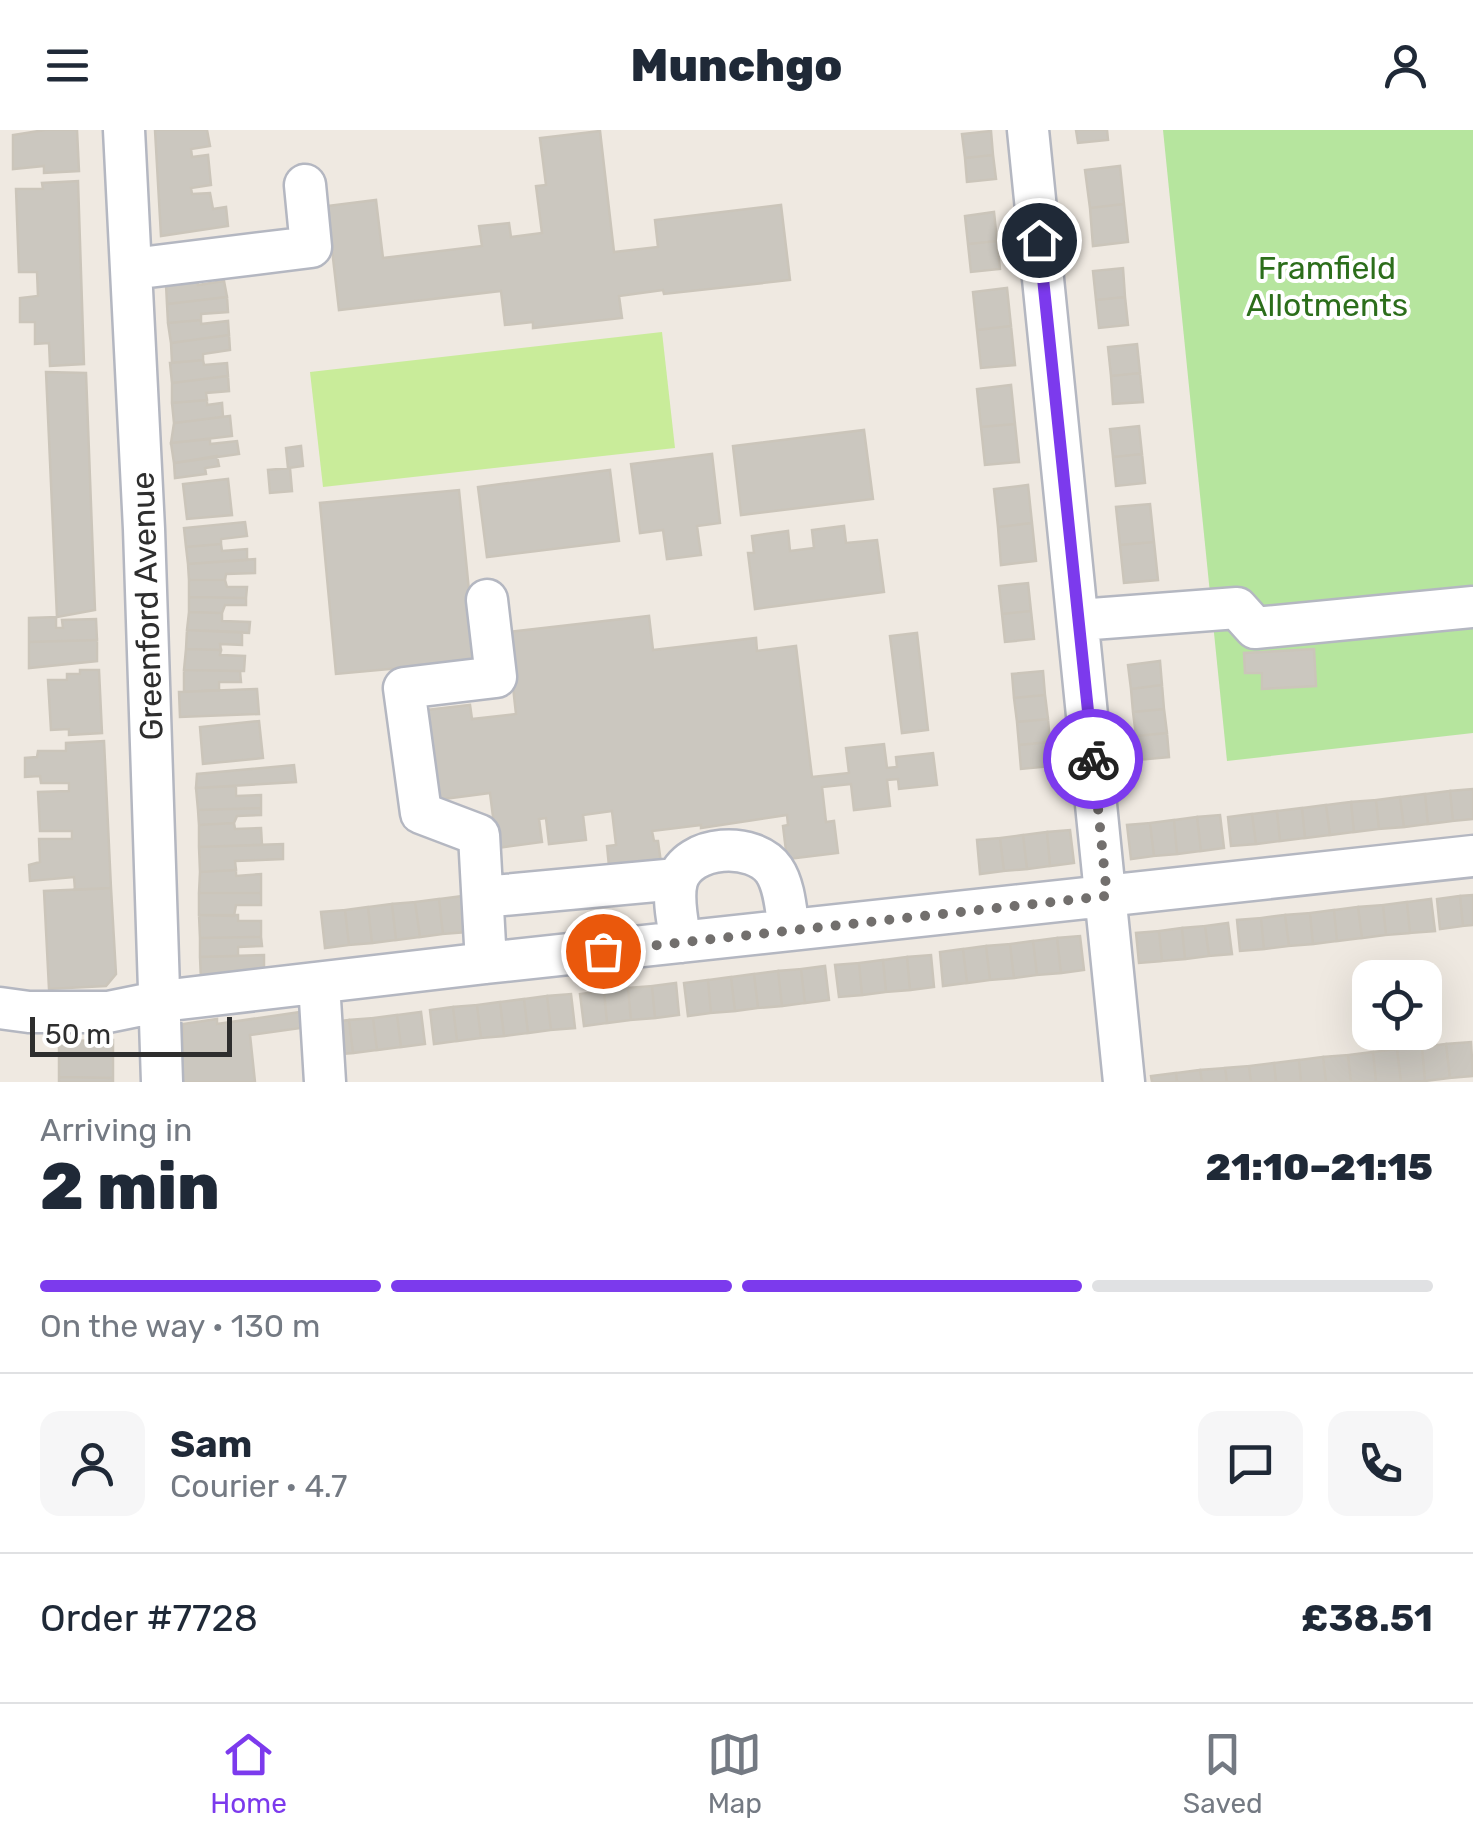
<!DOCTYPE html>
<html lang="en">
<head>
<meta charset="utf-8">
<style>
  :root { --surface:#fff; --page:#f6f6f7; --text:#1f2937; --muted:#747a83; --line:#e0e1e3; --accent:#7c3aed }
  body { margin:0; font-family:Rubik,sans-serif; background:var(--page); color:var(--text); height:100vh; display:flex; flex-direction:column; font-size:38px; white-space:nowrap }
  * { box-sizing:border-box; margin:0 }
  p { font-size:32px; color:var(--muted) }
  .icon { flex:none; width:55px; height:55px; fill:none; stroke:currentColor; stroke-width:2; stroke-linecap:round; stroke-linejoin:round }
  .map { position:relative; height:952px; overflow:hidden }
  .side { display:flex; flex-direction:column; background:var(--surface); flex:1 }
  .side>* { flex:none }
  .controls { position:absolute; left:1352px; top:830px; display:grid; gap:20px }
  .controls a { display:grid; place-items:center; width:90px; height:90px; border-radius:20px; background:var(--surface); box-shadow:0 10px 40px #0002; font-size:50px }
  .scale { position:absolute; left:30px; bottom:25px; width:202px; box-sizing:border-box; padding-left:10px; border:5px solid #2e2e2e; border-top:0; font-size:28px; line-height:35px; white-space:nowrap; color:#2e2e2e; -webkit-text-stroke:8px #fff; paint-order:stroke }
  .pin { position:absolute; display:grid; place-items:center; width:85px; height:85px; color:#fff; margin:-42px; border:5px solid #fff; border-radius:50%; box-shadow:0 2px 10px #0007 }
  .courier { position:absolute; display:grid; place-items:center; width:100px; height:100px; margin:-50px; border:8px solid #7c3aed; border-radius:50%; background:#fff; color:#222; box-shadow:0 2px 12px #0007 }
  .headline em { font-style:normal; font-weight:800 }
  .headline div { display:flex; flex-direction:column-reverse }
  .headline { display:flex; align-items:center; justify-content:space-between; height:170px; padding:0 40px }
  h1 { font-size:65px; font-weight:800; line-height:75px }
  .bar { display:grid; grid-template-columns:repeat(4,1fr); gap:15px 10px; align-content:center; height:120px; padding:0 40px }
  .bar i { height:12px; border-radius:8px; background:var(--line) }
  .bar .on { background:var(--accent) }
  .bar p { grid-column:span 4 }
  .line { display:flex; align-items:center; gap:25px; padding:0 40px; border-top:2px solid var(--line) }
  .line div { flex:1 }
  .round { display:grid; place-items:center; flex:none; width:105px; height:105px; border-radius:20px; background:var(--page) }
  header { display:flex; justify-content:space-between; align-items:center; height:130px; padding:0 40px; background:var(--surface); font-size:45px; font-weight:800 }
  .tabs { display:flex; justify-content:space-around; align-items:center; height:140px; border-top:2px solid var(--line); background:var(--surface); font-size:28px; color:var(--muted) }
  .tabs a { display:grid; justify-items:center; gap:5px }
  .tabs .on { color:var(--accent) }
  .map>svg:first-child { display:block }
  .green { fill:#b6e59e }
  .pitch { fill:#c9ec9a }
  .building { fill:#cbc7bf; stroke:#cbc5ba; stroke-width:2.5 }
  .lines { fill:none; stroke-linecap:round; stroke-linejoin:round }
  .minor-casing { stroke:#b4b7c1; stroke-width:45 }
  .minor { stroke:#fff; stroke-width:40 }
  .done { stroke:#726f6d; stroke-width:10; stroke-dasharray:0 18 }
  .route { stroke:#7c3aed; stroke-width:12 }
  .labels { text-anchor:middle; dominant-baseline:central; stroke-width:8; stroke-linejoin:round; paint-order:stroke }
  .park-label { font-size:32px; fill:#2c6e1b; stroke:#fff }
  .street-label { font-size:32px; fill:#2e2e2e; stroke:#fff }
</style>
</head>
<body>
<header><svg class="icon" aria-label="menu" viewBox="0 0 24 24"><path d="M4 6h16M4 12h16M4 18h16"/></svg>Munchgo<svg class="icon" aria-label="person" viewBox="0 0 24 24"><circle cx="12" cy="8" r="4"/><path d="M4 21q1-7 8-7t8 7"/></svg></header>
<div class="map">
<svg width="1473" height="952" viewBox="0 0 1473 952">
  <rect width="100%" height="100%" fill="#efe9e1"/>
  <!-- green -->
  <path class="green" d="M1163,0h310v603l-246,28z"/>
  <!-- pitch -->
  <path class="pitch" d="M662,202l13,116 -352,39 -13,-115z"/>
  <!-- building -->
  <path class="building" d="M45,0h32l2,41 -35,2v-7l-31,3v-34z
    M155,0h52l3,16 -19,3 1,8 16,-2 3,30 -20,3 1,6 18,-1 3,16 13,-2 2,19 -67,10z
    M1076,0h31l1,10 -30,3z
    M600,1l14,121 44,-5 -3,-27 126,-15 9,75 -126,14 -1,-4 -44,6 3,22 -89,10v-6l-28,3 -4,-34 -162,19 -12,-104 49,-6 7,58 99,-12 -3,-20 30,-3 2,14 31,-4 -6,-47 10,-1 -6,-47z
    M991,1l2,24 -28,3 -3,-24z
    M993,25l3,24 -29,3 -2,-24z
    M1120,36l4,38 -34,4 -5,-38z
    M78,51l6,183 -34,2 -1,-23 -14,1v-22h-15v-24l18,-2 -1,-24h-18l-3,-83h27l-1,-6z
    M1124,74l4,38 -35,4 -3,-38z
    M994,82l3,29 -29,3 -3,-28z
    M997,111l3,28 -29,3 -3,-28z
    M1123,138l2,29 -29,3 -3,-29z
    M197,150l1,5 26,-4 3,16 -60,7 -1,-20z
    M1007,158l4,38 -34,4 -4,-38z
    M227,167l1,15 -27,2v6l-33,3 -1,-19z
    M1125,167l3,28 -29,3 -3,-28z
    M201,190v4l27,-3 1,14 -58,8 -3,-20z
    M1011,196l4,39 -34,3 -4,-38z
    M229,205l1,15 -27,4v6l-31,3 -1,-20z
    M1137,214l3,29 -29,3 -3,-29z
    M203,230l1,5 23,-2 1,13 -56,7 -2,-20z
    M46,242l40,1 9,237 -38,7z
    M1140,243l3,29 -30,2 -2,-28z
    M228,246l1,15 -23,2 1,7 -35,3v-20z
    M1011,255l4,39 -34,3 -4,-38z
    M207,270v5l15,-2 1,14 -49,6 -2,-20z
    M230,286l2,20 -61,7 3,-20z
    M1015,294l4,38 -34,3 -4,-38z
    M1139,296l3,28 -29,3 -3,-28z
    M864,300l9,69 -132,16 -8,-69z
    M210,309v5l27,-3 2,13 -65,9 -3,-20z
    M301,316l2,20 -15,2 -2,-20z
    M712,324l8,69 -23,3 4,29 -34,4 -4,-29 -23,3 -9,-69z
    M1142,324l3,29 -29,3 -3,-29z
    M217,326l2,10 -14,2 1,6 -31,4 -1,-15z
    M290,338l2,23 -22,2 -2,-23z
    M610,340l9,71 -132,16 -9,-70z
    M228,349l4,36 -45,4 -4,-35z
    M1028,355l4,38 -34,4 -4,-38z
    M459,360l17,171 -140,13 -16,-171z
    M1150,374l4,38 -34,3 -4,-38z
    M245,392l2,14 -26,3v5l-35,3 -2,-19z
    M1032,393l4,38 -35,4 -3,-38z
    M844,396l2,17 31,-3 7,52 -129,17 -7,-56h6l-2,-17 36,-5 2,20 24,-3 -2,-18z
    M1154,412l4,38 -34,3 -4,-38z
    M221,414l1,7 25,-2v11l-59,4 -2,-17z
    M255,429v14l-29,1 -1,6h-36l-1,-16z
    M189,450h36l2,7h20l-1,11 -57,-1z
    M1028,453l3,28 -29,3 -3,-28z
    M189,467l57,1v7h-21l-3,8 -33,-1z
    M1031,481l3,28 -29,3 -3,-28z
    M189,482l33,1v8l28,1 -1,11 -62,-3z
    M649,486l4,34 103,-12 1,13 39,-5 16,131 37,-4 -3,-25 38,-4 3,24 10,-1 -1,-10 37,-4 4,32 -38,4 -1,-10 -11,1 3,26 -36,4 -3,-26 -29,3 4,35 8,-1 4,32 -51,6 -4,-33 5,-1 -1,-10 -86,13v-3l-49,6 2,10h4l4,29 -52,6 -3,-30 9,-1 -4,-34 -29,4 3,25 -37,4 -3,-26 -7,1 3,23 -45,6 -7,-55 -62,8 -11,-90 53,-6 2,14 44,-5 -9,-82z
    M56,487v11h7l-1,-8 34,-1 1,21 -68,2v-24z
    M187,500l55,2v13l-22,-1 1,6 -35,-1z
    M917,503l11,97 -26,3 -12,-97z
    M97,510v21l-68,7v-26z
    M186,519l35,1 -1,5 25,1 -1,15 -60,-1z
    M1314,519l2,37 -54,3v-16h-17l-1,-20z
    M1160,531l2,24 -31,4 -3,-24z
    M80,540h19l3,63 -33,2v-6l-18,1 -3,-50h19v-6h13z
    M184,540l56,1 1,11h-22v8l-35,2z
    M1043,541l2,24 -31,3 -2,-24z
    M1162,555l2,24 -31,3 -2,-23z
    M257,559l2,25 -79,3 -1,-25z
    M1045,565l3,24 -31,3 -3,-24z
    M1164,579l3,24 -31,3 -3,-24z
    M1048,589l2,23 -31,3 -2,-23z
    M259,591l4,37 -60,6 -3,-37z
    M1167,603l2,24 -31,3 -2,-24z
    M104,611l7,147 -36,2 -1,-13 -44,4 -1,-16 11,-3 -1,-23h33v-8h-32l-2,-39 31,-1v-8h-28l-1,-7 -15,1v-19l12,-1 1,-6h28v-8z
    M1050,612l3,24 -32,3 -2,-24z
    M294,635l2,17 -100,6 1,-14z
    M236,656v10l25,-1v13l-63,2 -2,-22z
    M1473,659v30l-20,2 -3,-30z
    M1450,661l3,30 -25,3 -3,-30z
    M1425,664l3,30 -24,3 -4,-30z
    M1400,667l4,30 -25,2 -3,-29z
    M1376,670l3,29 -25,3 -3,-30z
    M1351,672l3,30 -24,3 -4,-30z
    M1326,675l4,30 -25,3 -3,-30z
    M261,678v7l-24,1 -3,7 -35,2 -1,-15z
    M1302,678l3,30 -25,3 -3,-30z
    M1277,681l3,30 -24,3 -4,-30z
    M1252,684l4,30 -25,2 -3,-29z
    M1220,685l4,33 -23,3 -4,-34z
    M1197,687l4,34 -24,3 -3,-34z
    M1174,690l3,34 -23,2 -4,-33z
    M234,693l1,6 26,-1 1,17 -63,2v-22z
    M1150,693l4,33 -23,3 -4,-34z
    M1070,700l4,33 -24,3 -3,-34z
    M1047,702l3,34 -23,3 -4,-34z
    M1023,705l4,34 -23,2 -4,-33z
    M1000,708l4,33 -24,3 -3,-34z
    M283,714v15l-48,2 1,9 -36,2 -1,-25z
    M236,740v6l25,-2v19h-62l1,-21z
    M111,758l5,86 -10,12 -57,3 -5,-98z
    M199,763h62v12h-25l-2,11 -35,-1z
    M1473,765v30l-10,1 -3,-30z
    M463,766l4,36 -24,2 -4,-35z
    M1460,766l3,30 -23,3 -3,-30z
    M439,769l4,35 -23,3 -5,-35z
    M1431,769l4,32 -25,2 -3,-31z
    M415,772l5,35 -24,3 -4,-36z
    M1407,772l3,31 -24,2 -3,-30z
    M392,774l4,36 -24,3 -4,-36z
    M1383,775l3,30 -24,3 -4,-31z
    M368,777l4,36 -23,2 -4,-35z
    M1358,777l4,31 -25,3 -3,-31z
    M345,780l4,35 -24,3 -4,-36z
    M1334,780l3,31 -24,3 -3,-31z
    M1310,783l3,31 -24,2 -4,-31z
    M199,785h39v6h23v16l-61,1z
    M1285,785l4,31 -25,3 -3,-31z
    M1261,788l3,31 -24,2 -3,-31z
    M1228,793l4,31 -23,2 -4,-30z
    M1205,796l4,30 -24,3 -3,-31z
    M1182,798l3,31 -23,2 -3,-30z
    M1159,801l3,30 -23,2 -3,-30z
    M1080,806l4,34 -23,3 -4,-35z
    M261,807l1,9 -24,1v9l-38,1v-19z
    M1057,808l4,35 -24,2 -4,-34z
    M1033,811l4,34 -23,3 -4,-34z
    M1010,814l4,34 -24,2 -4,-34z
    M986,816l4,34 -23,3 -4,-34z
    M963,819l4,34 -24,3 -3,-34z
    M264,825v14l-63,11 -1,-23z
    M931,825l3,32 -24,3 -3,-33z
    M907,827l3,33 -24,2 -3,-32z
    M883,830l3,32 -24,3 -3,-32z
    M859,833l3,32 -23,2 -4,-32z
    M825,836l4,34 -24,3 -4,-34z
    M801,839l4,34 -23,3 -4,-35z
    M778,841l4,35 -24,2 -4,-34z
    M754,844l4,34 -23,3 -4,-34z
    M731,847l4,34 -24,2 -3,-33z
    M708,850l3,33 -23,3 -4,-33z
    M676,853l3,32 -24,3 -3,-32z
    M652,856l3,32 -24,2 -3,-32z
    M628,858l3,32 -24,3 -3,-32z
    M604,861l3,32 -23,3 -4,-32z
    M571,864l4,34 -24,2 -4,-34z
    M547,866l4,34 -23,3 -4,-34z
    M524,869l4,34 -24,3 -4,-34z
    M500,872l4,34 -23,2 -4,-33z
    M477,875l4,33 -24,3 -4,-34z
    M453,877l4,34 -23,3 -4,-34z
    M307,881l1,16 -58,8 5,47h-72v-58l34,-5v5z
    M421,882l4,32 -24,3 -4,-32z
    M397,885l4,32 -24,3 -4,-32z
    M373,888l4,32 -24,3 -4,-33z
    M349,890l4,33 -24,2 -4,-32z
    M113,910v38l-54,-1v-36z
    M1471,912l2,34 -23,2 -4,-34z
    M1446,914l4,34 -25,3 -3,-34z
    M1422,917l3,34 -24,1 -4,-33z
    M1397,919l4,33h-25l-3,-30z
    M1373,922l3,30h-25l-3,-27z
    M1348,925l3,27h-25l-3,-25z
    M1323,927l3,25h-25l-2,-22z
    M1299,930l2,22h-25l-2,-19z
    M1274,933l2,19h-25l-2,-16z
    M1249,936l2,16h-24l-2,-14z
    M1225,938l2,14h-25l-2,-12z
    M1200,940l2,12h-25l-1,-9z
    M1176,943l1,9h-25l-1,-6z
    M59,947l54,1v4h-54z"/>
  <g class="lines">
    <!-- minor casing -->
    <g class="minor-casing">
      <path id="minor" d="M124,0l20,399 18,553
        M1028,0l96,952
        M132,139l179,-22 -6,-62
        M1079,490l158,-12 18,20 218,-21
        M483,767l194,-18
        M681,812c-3,-18 -9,-43 -4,-61 11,-37 77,-40 97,-11 11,16 12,42 15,60
        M486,833l-7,-128 -58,-22 -17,-125 92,-11 -9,-77
        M319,853l6,99
        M0,878l29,4h79l54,-11 324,-38 987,-107"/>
    </g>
    <!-- minor -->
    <use href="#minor" class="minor"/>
  </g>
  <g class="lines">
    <!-- done -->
    <path class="done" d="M603,821l504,-55 -14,-137"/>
    <!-- route -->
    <path class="route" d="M1039,110l54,519"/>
  </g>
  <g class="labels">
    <!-- park labels -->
    <g class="park-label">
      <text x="1327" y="138">Framfield<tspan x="1327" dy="37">Allotments</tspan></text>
    </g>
    <!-- street labels -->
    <g class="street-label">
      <text transform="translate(147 476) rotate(-92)">Greenford Avenue</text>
    </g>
  </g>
</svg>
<div class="controls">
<a><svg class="icon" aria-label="locate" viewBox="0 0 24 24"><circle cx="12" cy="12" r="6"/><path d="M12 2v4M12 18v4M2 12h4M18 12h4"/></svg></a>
</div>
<div class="scale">50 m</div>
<div class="pin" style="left:603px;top:821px;background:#ea580c"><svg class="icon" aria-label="bag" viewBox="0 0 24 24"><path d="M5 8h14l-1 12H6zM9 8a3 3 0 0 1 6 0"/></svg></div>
<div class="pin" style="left:1039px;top:110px;background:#1f2937"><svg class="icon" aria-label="home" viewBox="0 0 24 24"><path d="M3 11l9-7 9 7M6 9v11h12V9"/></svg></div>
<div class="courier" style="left:1093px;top:629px"><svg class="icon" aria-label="bike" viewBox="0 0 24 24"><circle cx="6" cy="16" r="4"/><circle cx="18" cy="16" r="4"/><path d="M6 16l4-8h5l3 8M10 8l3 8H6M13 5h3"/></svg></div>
</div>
<section class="side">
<div class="headline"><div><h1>2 min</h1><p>Arriving in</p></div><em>21:10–21:15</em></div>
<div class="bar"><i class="on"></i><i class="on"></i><i class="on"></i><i></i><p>On the way · 130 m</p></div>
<div class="line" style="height:180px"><a class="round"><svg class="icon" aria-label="person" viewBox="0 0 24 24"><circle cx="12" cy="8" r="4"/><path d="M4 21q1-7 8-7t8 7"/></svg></a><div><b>Sam</b><p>Courier · 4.7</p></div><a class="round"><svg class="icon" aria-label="chat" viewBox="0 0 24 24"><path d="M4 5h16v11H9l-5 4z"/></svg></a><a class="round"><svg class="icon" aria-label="phone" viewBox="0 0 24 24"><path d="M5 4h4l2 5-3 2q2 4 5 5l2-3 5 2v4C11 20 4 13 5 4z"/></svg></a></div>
<div class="line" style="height:130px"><div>Order #7728</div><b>£38.51</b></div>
</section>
<nav class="tabs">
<a class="on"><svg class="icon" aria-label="home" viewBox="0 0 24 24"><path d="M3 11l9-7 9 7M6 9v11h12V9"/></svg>Home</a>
<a><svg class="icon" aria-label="map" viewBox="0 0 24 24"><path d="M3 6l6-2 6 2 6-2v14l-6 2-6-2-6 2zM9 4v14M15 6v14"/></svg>Map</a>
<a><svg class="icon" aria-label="saved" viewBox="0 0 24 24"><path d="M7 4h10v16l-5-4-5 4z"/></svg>Saved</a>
</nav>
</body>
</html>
